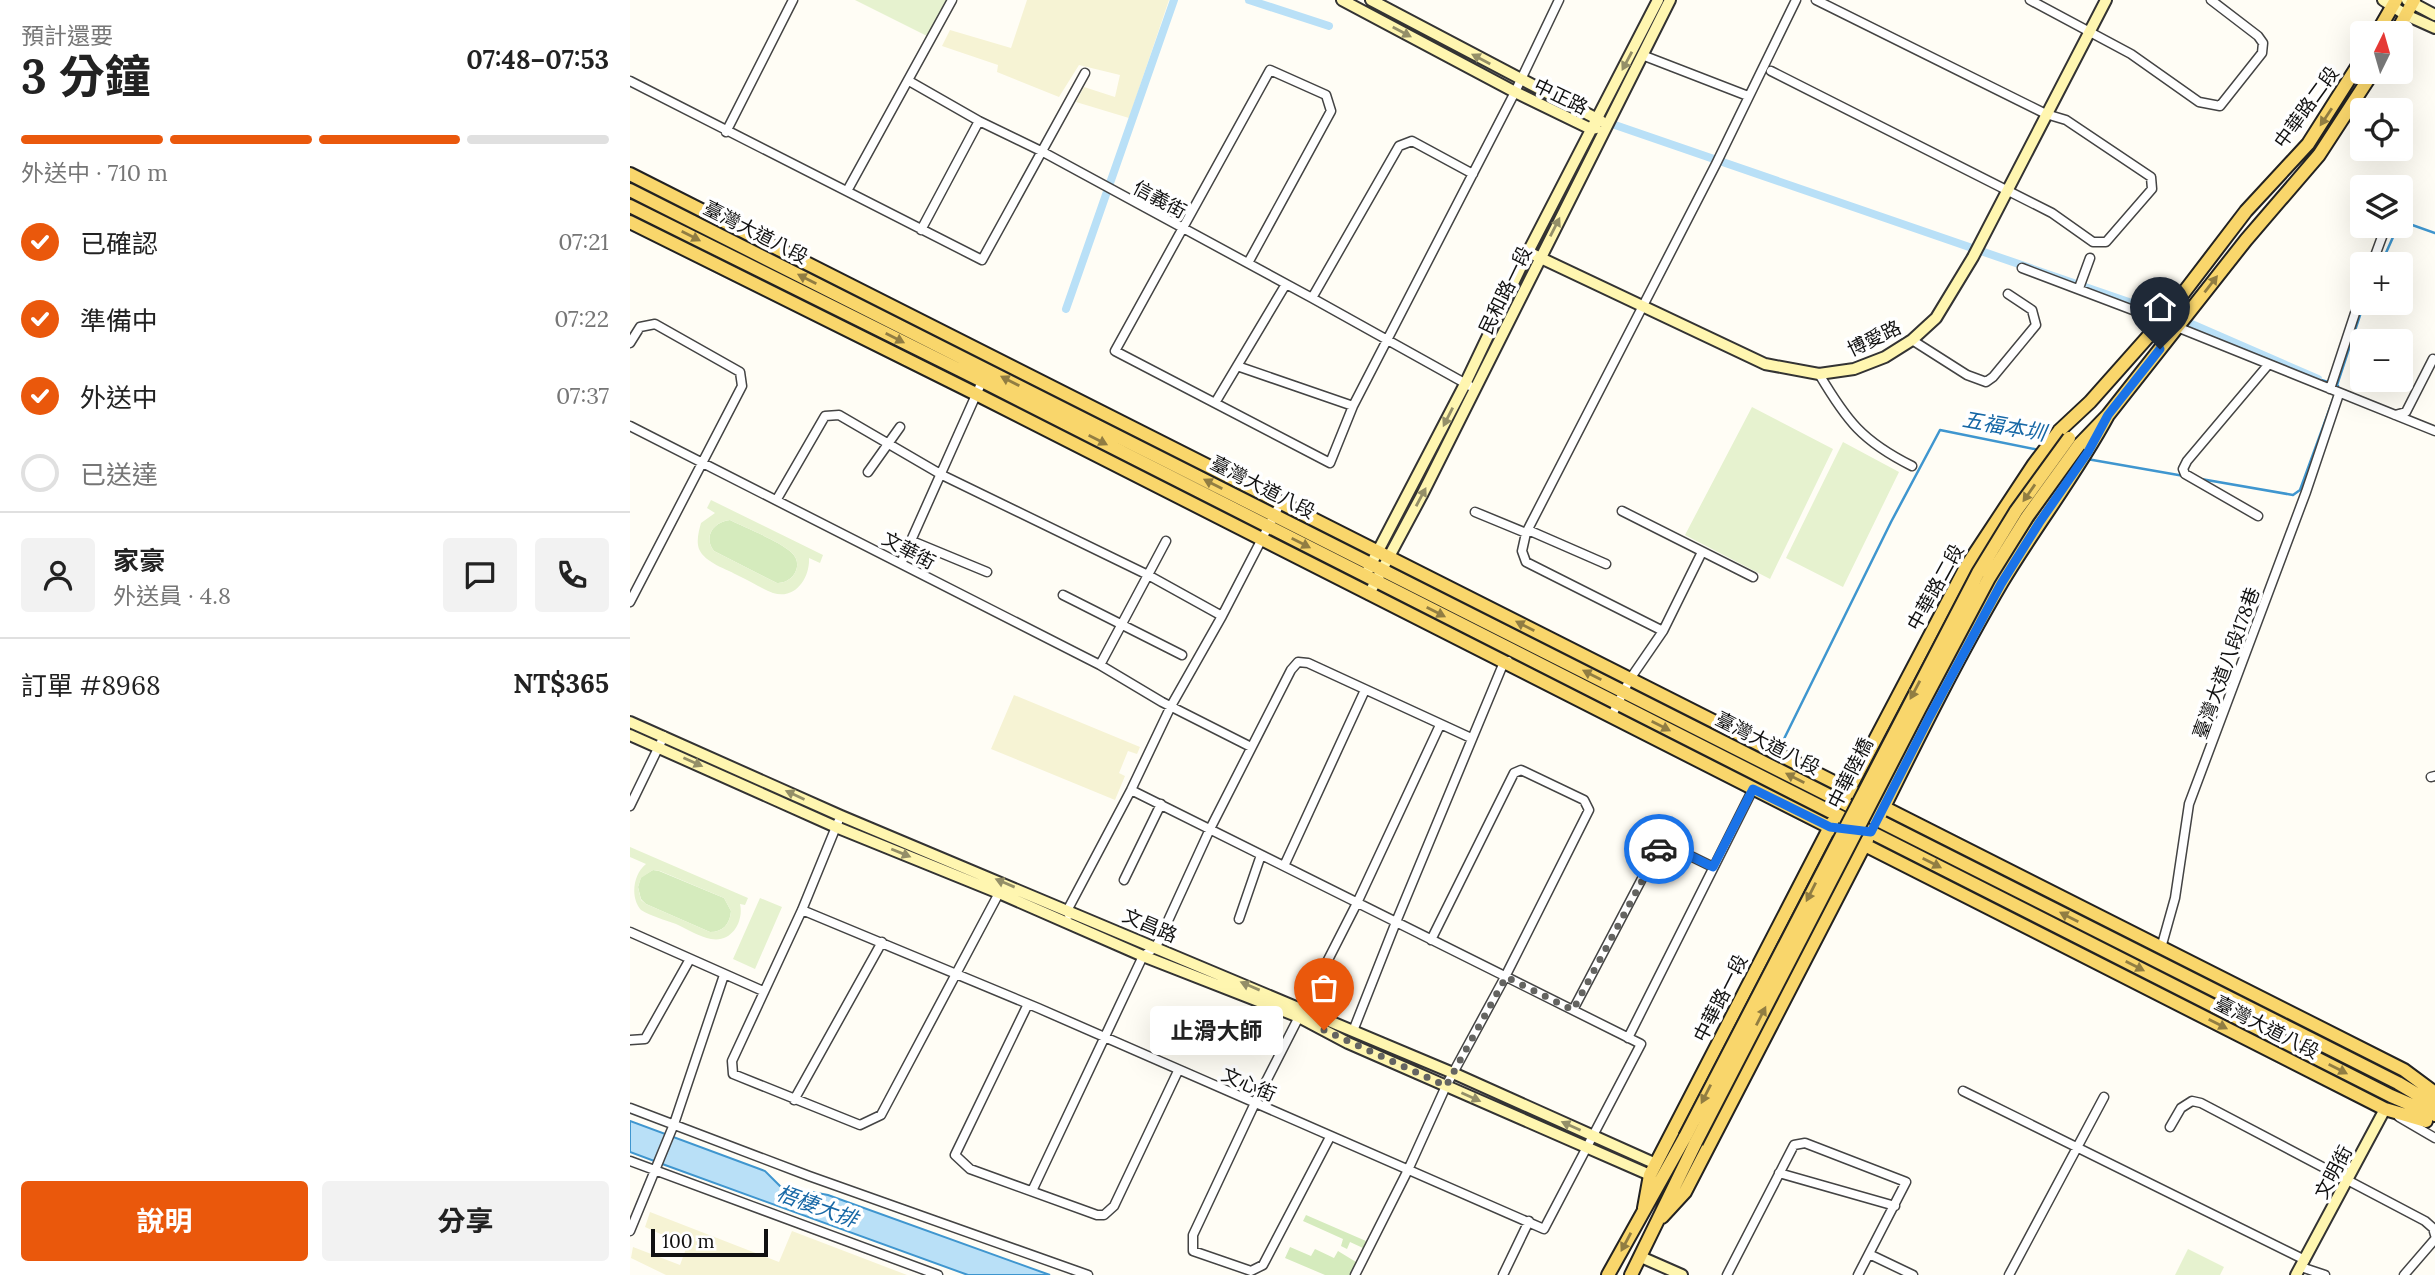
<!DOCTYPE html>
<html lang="zh-TW">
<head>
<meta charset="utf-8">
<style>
  :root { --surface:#fff; --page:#f2f2f2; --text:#222; --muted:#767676; --line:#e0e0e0; --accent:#ea580c }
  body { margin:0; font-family:Lora,"Noto Sans TC",serif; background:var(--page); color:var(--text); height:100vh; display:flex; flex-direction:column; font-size:26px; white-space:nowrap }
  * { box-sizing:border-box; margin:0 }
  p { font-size:23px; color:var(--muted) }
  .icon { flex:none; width:38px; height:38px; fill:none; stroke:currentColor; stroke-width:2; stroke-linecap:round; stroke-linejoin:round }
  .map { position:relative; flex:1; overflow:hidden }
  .side { display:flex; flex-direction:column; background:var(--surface); width:630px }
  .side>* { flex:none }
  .needle { width:46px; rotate:5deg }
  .controls { position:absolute; left:1720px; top:21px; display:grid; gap:14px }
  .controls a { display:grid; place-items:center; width:63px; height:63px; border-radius:7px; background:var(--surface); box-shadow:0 7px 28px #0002; font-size:35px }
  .scale { position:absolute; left:21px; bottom:18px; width:117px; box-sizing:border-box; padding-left:7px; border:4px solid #111; border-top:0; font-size:19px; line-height:24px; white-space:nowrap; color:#111; -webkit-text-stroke:5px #fff; paint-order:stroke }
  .pin { position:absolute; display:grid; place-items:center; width:60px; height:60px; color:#fff; margin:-72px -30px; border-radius:50% 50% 50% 0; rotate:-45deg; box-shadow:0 0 7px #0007 }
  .pin .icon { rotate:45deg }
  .courier { position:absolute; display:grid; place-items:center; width:70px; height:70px; margin:-35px; border:5px solid #1a73e8; border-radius:50%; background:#fff; color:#222; box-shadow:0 2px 9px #0007 }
  .bubble { position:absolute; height:49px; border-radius:7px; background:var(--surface); box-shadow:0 7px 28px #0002; font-size:23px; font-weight:700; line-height:49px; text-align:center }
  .summary em { font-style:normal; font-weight:700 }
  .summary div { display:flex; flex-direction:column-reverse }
  .summary { display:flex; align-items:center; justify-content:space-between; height:119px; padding:0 21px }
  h1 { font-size:46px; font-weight:700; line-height:52px }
  .bar { display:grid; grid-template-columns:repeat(4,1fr); gap:10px 7px; align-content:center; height:84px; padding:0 21px }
  .bar i { height:9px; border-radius:5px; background:var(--line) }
  .bar .current { background:var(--accent) }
  .bar p { grid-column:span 4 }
  .line { display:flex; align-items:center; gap:18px; padding:0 21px; border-top:2px solid var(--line) }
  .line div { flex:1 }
  .round { display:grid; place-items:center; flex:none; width:74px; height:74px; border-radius:7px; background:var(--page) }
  ol { padding:0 21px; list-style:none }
  li { display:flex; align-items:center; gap:21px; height:77px }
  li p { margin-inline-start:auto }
  li .icon { padding:7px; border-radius:50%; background:var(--accent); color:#fff; stroke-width:4 }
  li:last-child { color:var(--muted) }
  li i { width:38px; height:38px; border:4px solid var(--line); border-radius:50% }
  .button { display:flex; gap:14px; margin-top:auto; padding:14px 21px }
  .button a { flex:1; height:80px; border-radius:7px; background:var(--accent); color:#fff; font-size:28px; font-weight:700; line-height:80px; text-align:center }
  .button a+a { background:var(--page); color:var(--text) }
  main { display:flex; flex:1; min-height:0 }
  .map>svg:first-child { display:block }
  .farmland { fill:#f6f3d4 }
  .green { fill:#d5ebbd }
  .pitch { fill:#e6f2cf; fill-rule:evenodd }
  .water { fill:#b9e0f7; stroke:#3f96cf; stroke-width:2 }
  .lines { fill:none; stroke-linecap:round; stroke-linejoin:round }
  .stream { stroke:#3f96cf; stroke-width:2.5 }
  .canal { stroke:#b9e0f7; stroke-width:8 }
  .street-casing { stroke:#444; stroke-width:11 }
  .secondary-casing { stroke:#333; stroke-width:14 }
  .primary-casing { stroke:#222; stroke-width:16 }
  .street { stroke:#fff; stroke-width:8 }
  .secondary { stroke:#fff6b0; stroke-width:10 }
  .primary { stroke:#f9d66b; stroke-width:12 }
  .primary-bridge-casing { stroke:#222; stroke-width:16; stroke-linecap:butt }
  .primary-bridge { stroke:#f9d66b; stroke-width:12 }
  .oneway { fill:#948f68 }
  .oneway2 { fill:#917d42 }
  .done { stroke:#646461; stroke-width:7; stroke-dasharray:0 12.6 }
  .route { stroke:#1a73e8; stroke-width:9 }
  .labels { text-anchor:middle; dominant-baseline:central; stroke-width:7; stroke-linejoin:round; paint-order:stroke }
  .street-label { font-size:19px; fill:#111; stroke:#fff }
  .water-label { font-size:21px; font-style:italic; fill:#1768a6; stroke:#fff }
</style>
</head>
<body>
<main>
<section class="side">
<div class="summary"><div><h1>3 分鐘</h1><p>預計還要</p></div><em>07:48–07:53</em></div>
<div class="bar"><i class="current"></i><i class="current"></i><i class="current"></i><i></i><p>外送中 · 710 m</p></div>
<ol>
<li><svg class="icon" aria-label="check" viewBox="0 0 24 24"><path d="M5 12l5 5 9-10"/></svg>已確認<p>07:21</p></li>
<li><svg class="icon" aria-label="check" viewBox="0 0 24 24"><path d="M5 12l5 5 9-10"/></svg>準備中<p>07:22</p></li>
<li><svg class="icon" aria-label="check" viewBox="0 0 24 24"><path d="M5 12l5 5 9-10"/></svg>外送中<p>07:37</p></li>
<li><i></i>已送達</li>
</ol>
<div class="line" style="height:126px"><a class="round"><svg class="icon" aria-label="person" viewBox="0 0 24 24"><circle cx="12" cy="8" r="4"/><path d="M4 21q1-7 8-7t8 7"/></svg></a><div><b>家豪</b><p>外送員 · 4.8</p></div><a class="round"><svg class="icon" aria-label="chat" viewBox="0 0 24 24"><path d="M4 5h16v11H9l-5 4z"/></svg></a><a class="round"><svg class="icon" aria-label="phone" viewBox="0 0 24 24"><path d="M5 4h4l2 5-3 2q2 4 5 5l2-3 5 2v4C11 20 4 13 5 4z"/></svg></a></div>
<div class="line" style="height:91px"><div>訂單 #8968</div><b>NT$365</b></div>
<div class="button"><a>說明</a><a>分享</a></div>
</section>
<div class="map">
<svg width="1805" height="1275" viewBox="0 0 1805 1275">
  <rect width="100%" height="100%" fill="#fffdf5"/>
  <!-- farmland -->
  <path class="farmland" d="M397,0h142l-40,118 -53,-16 8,-15 31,10 5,-22 -41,-10 -20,32 -62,-25 1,-7 -56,-19 8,-16 61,18z
    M384,695l126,52 -3,7 -9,-3 -9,22 6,3 -10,24 -124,-51z
    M20,1212l129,50 13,-31 115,44h-241l-35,-17 2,-11 47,18 7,-19 -42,-19z"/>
  <!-- green -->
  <path class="green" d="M100,520c16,8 49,21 61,32 14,12 2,32 -14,31l-63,-32c-11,-14 -1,-29 16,-31z
    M23,870l6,1 65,27 7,13c-1,13 -8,21 -21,21l-64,-28 -5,-5 -3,-12 3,-10z
    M676,1215l60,26 -3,7 -13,-6 -3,7 -6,-3 2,-7 -40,-18z
    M660,1247l21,9 4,-7 19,9 4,-7 18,11 -5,13h-26l-40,-17z"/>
  <!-- pitch -->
  <path class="pitch" d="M225,0h92l-20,36z
    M1122,407l81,42 -63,130 -85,-44z
    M1213,442l56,30 -56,115 -57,-29z
    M81,500l112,55 -3,8 -11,-5c1,19 -13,42 -36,35 -11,-4 -23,-12 -34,-17 -12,-7 -34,-13 -40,-27 -3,-8 0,-19 2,-26l14,-10 -8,-5zM100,520c16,8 49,21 61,32 14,12 2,32 -14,31l-63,-32c-11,-14 -1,-29 16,-31z
    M0,847l118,51 -3,7 -5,-1c4,17 -8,39 -29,35 -11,-2 -24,-10 -35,-15 -11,-4 -25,-8 -35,-14 -11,-12 -8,-36 5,-46l-16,-7zM23,870l7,1 64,27 7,13c-1,13 -8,21 -21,21l-64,-28 -5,-4 -3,-13 3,-9z
    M130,898l22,9 -27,62 -22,-10z
    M1558,1249l36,18 -4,8h-45z"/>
  <!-- water -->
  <path class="water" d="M0,1121l135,50 15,15 48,9 222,80h-82l-303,-110 -35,-13z"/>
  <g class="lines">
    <!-- stream -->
    <path class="stream" d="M1771,221l34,12
      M1751,264l17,-38
      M1688,379l13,4
      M1707,385l27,-82
      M1457,459l97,17
      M1571,479l92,16 7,-5 38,-104
      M1150,747l111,-225 49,-92 99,20"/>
    <!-- canal -->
    <path class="canal" d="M619,0l80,26
      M985,125l572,197 131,57
      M436,309l108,-309"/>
    <!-- street casing -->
    <g class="street-casing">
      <path id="street" d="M1400,0l101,54 68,48 21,4 42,-53 1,-10 -5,-7 -47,-36
        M1012,55l106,41
        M1141,71l281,142 41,29h13l46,-53 -1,-12 -85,-57 -20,-6 -230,-114
        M0,81l352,179 103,-187
        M279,81l70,40 64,31 269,146 158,88
        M96,132l67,-132
        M217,191l105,-191
        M291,230l58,-109
        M618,263l83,-152 -5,-16 -56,-25 -155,281 215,112 23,-57 162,-314 44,-92
        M1742,264l14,-38
        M1392,268l140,53 273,110
        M1449,288l11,-30
        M682,298l87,-152 13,-5 61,33
        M1282,340l55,35 19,7 7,-5 43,-52 -4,-15 -24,-16
        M0,343l10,-16 15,-3 85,48 2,14 -112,216
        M607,366l116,40
        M1189,374c28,47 43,67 93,92
        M1700,389l32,-97
        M585,403l71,-119
        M1765,415l11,-3 27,-53
        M0,426l470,239 62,37 89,45
        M238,472l32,-45
        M147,499l48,-83 14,-1 103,60 206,100 74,41
        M992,511l131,66
        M845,512l51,21
        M1628,516l-73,-42 -2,-5 4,-8 81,-96
        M898,530l78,34
        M282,541l75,31
        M271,563l83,-186
        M433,595l119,60
        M1033,631l-137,-69 -4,-11 4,-18 190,-369 80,-164
        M470,665l66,-124
        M981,717l19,-38 33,-48 39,-79
        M1801,777l4,-1
        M0,806l34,-70
        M208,822l-36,88 -70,151 1,13 127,51 21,-10 118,-222
        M654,866l81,-176
        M494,880l37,-76
        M172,910l236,98 506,221 97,-185 -510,-254
        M439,915l-1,-6 63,-119 40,-84 51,-90 59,-114
        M609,919l22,-64
        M0,932l133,59
        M1531,948l14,-50 14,-94 117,-312 33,-98
        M398,1004l-73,151 15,14 127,46h7l10,-9 64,-135
        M943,1010l84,-160 11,-5 45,22
        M723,1031l43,-109 108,-260 4,-1
        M998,1038l125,-249
        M0,1040l15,-1 45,-80
        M1333,1091l342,169
        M164,1100l88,-158
        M0,1108l179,68 279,99
        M1769,1117l36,21
        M1540,1127l11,-19 11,-7 9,2 224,118 8,7 2,7
        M700,1137l-67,128 -12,6 -58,-20v-16l62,-132 102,-200 83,-178
        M0,1161l308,114
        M1149,1173l116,33
        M402,1191l111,-235 13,-9 54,-118 81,-159 7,-8 10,1 163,75
        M0,1231l44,-107 50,-149
        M1239,1254l44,21
        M1671,1267l24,8
        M725,1275l53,-105 38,-84 59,-109 84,-167 -5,-10 -63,-30 -7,3 -83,167
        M873,1275l26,-54
        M1097,1275l67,-130 11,-2 101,39 -48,93
        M1379,1275l95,-178
        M1774,1275l31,-36"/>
    </g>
    <!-- secondary casing -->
    <g class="secondary-casing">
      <path id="secondary" d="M712,0l173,92 76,37 5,-1
        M741,0l230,121
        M1753,0l23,15 29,13
        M1777,0l28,15
        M898,252l237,112 54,10 35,-5 31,-12 27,-17 24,-22 37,-61 133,-257
        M737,572l98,-188 63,-132 130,-252
        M739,594l53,-99 248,-495
        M0,722l211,94 612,257 203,91
        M0,735l206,92 163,66 144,63 156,61 49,26 302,132
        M1011,1257l41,18
        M1666,1275l89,-166"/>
    </g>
    <!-- primary casing -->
    <g class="primary-casing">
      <path id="primary" d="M1747,33l19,-33
        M1766,33l18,-33
        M0,174l1774,896 31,23
        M0,190l1768,893 37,22
        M0,206l352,175 1409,715 44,19
        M0,222l346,172 1409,715 41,12
        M1449,445l29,-30 138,-175 73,-85 54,-83
        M1215,797l121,-230 68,-103 25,-33 31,-29 72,-81 84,-110 62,-67 54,-85
        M1250,815c39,-79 78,-158 122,-233 34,-57 75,-109 106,-167
        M1014,1208l6,-33 182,-352
        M1032,1217l23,-25 182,-352
        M978,1275l77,-138
        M1001,1275l65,-133"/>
    </g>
    <!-- street -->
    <use href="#street" class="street"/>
    <!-- secondary -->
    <use href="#secondary" class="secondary"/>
    <!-- primary -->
    <use href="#primary" class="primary"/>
    <!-- primary-bridge casing -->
    <g class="primary-bridge-casing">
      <path id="primary-bridge" d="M1055,1137l293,-564 38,-62 53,-73
        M1066,1142l223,-432 70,-132 38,-61 52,-72"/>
    </g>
    <!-- primary-bridge -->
    <use href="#primary-bridge" class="primary-bridge"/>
  </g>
  <!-- one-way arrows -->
  <defs><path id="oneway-solid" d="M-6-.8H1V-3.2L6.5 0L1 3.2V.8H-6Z" transform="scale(1.75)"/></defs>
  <g class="oneway">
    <use href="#oneway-solid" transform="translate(772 32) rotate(28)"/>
    <use href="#oneway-solid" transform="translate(851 59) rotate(-152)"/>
    <use href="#oneway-solid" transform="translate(997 61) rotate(118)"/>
    <use href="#oneway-solid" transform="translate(925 227) rotate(-63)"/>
    <use href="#oneway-solid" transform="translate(818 417) rotate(117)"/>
    <use href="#oneway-solid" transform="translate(791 497) rotate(-62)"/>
    <use href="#oneway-solid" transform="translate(63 762) rotate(24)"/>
    <use href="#oneway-solid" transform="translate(165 795) rotate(-155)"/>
    <use href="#oneway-solid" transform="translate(271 853) rotate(22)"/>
    <use href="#oneway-solid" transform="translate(375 883) rotate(-157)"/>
    <use href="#oneway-solid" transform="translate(620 986) rotate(-157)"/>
    <use href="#oneway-solid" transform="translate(841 1097) rotate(24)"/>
    <use href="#oneway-solid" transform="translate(941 1126) rotate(-156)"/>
  </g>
  <g class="oneway2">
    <use href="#oneway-solid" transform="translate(1696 117) rotate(124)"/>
    <use href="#oneway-solid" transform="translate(61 236) rotate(27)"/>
    <use href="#oneway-solid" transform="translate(177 279) rotate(-153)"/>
    <use href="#oneway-solid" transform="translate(1581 284) rotate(-52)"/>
    <use href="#oneway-solid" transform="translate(265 338) rotate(27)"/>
    <use href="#oneway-solid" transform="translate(380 381) rotate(-153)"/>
    <use href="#oneway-solid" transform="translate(468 440) rotate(27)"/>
    <use href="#oneway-solid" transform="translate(583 484) rotate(-153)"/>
    <use href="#oneway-solid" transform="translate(1399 493) rotate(125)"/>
    <use href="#oneway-solid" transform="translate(671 543) rotate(27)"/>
    <use href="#oneway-solid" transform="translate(806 612) rotate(27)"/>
    <use href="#oneway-solid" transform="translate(895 626) rotate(-153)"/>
    <use href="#oneway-solid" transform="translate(962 675) rotate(-153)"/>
    <use href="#oneway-solid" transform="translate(1285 690) rotate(118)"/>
    <use href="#oneway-solid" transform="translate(1031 726) rotate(27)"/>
    <use href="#oneway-solid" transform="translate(1165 778) rotate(-153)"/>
    <use href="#oneway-solid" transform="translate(1302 863) rotate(27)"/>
    <use href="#oneway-solid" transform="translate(1181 892) rotate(117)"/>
    <use href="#oneway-solid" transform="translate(1439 917) rotate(-153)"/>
    <use href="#oneway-solid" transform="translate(1505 966) rotate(27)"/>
    <use href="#oneway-solid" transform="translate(1131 1016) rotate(-63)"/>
    <use href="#oneway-solid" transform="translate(1588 1024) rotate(27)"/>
    <use href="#oneway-solid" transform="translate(1708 1069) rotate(27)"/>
    <use href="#oneway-solid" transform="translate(1076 1094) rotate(117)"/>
    <use href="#oneway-solid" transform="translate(996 1242) rotate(118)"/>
  </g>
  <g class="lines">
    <!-- done -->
    <path class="done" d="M694,1030l122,56 60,-109 67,33 86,-161"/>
    <!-- route -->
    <path class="route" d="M1029,849l9,-4 45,22 40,-78 77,38 41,5 59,-116 71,-132 38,-61 49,-71 20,-37 52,-66"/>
  </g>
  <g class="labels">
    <!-- street labels -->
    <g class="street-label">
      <text transform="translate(931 96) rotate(26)">中正路</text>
      <text transform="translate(1676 107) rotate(-54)">中華路二段</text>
      <text transform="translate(530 199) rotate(28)">信義街</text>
      <text transform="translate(126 232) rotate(27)">臺灣大道八段</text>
      <text transform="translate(875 290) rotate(-64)">民和路一段</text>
      <text transform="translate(1244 338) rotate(-26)">博愛路</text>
      <text transform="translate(633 487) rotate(27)">臺灣大道八段</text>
      <text transform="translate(279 550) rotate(28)">文華街</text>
      <text transform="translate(1305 587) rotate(-61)">中華路二段</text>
      <text transform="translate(1596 663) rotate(-70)">臺灣大道八段178巷</text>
      <text transform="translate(1138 743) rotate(27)">臺灣大道八段</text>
      <text transform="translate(1220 773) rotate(-63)">中華陸橋</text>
      <text transform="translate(520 925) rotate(23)">文昌路</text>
      <text transform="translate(1090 998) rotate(-63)">中華路一段</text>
      <text transform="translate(1637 1027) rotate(27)">臺灣大道八段</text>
      <text transform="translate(619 1084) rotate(23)">文心街</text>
      <text transform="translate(1703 1172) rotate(-62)">文明街</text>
    </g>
    <!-- water labels -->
    <g class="water-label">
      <text transform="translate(1374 426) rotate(10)">五福本圳</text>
      <text transform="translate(187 1206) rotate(20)">梧棲大排</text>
    </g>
  </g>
</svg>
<div class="controls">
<a><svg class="needle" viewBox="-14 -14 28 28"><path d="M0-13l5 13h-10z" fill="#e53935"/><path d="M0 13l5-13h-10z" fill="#767676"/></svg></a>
<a><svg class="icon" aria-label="locate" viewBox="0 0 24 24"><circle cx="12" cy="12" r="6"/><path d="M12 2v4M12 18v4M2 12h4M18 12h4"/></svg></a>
<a><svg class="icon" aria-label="layers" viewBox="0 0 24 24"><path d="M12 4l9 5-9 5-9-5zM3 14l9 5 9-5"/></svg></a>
<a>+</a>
<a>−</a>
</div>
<div class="scale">100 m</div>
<div class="pin" style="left:694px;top:1030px;background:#ea580c"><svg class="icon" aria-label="bag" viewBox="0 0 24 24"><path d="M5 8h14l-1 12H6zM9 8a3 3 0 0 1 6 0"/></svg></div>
<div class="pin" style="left:1530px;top:349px;background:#1f2937"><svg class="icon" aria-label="home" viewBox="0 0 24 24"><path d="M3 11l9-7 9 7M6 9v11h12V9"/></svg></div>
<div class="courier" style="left:1029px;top:849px"><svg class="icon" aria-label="car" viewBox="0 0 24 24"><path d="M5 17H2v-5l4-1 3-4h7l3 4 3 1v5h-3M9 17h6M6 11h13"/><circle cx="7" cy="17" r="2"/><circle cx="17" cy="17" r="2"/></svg></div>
<div class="bubble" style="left:520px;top:1006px;width:133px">止滑大師</div>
</div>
</main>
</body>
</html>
